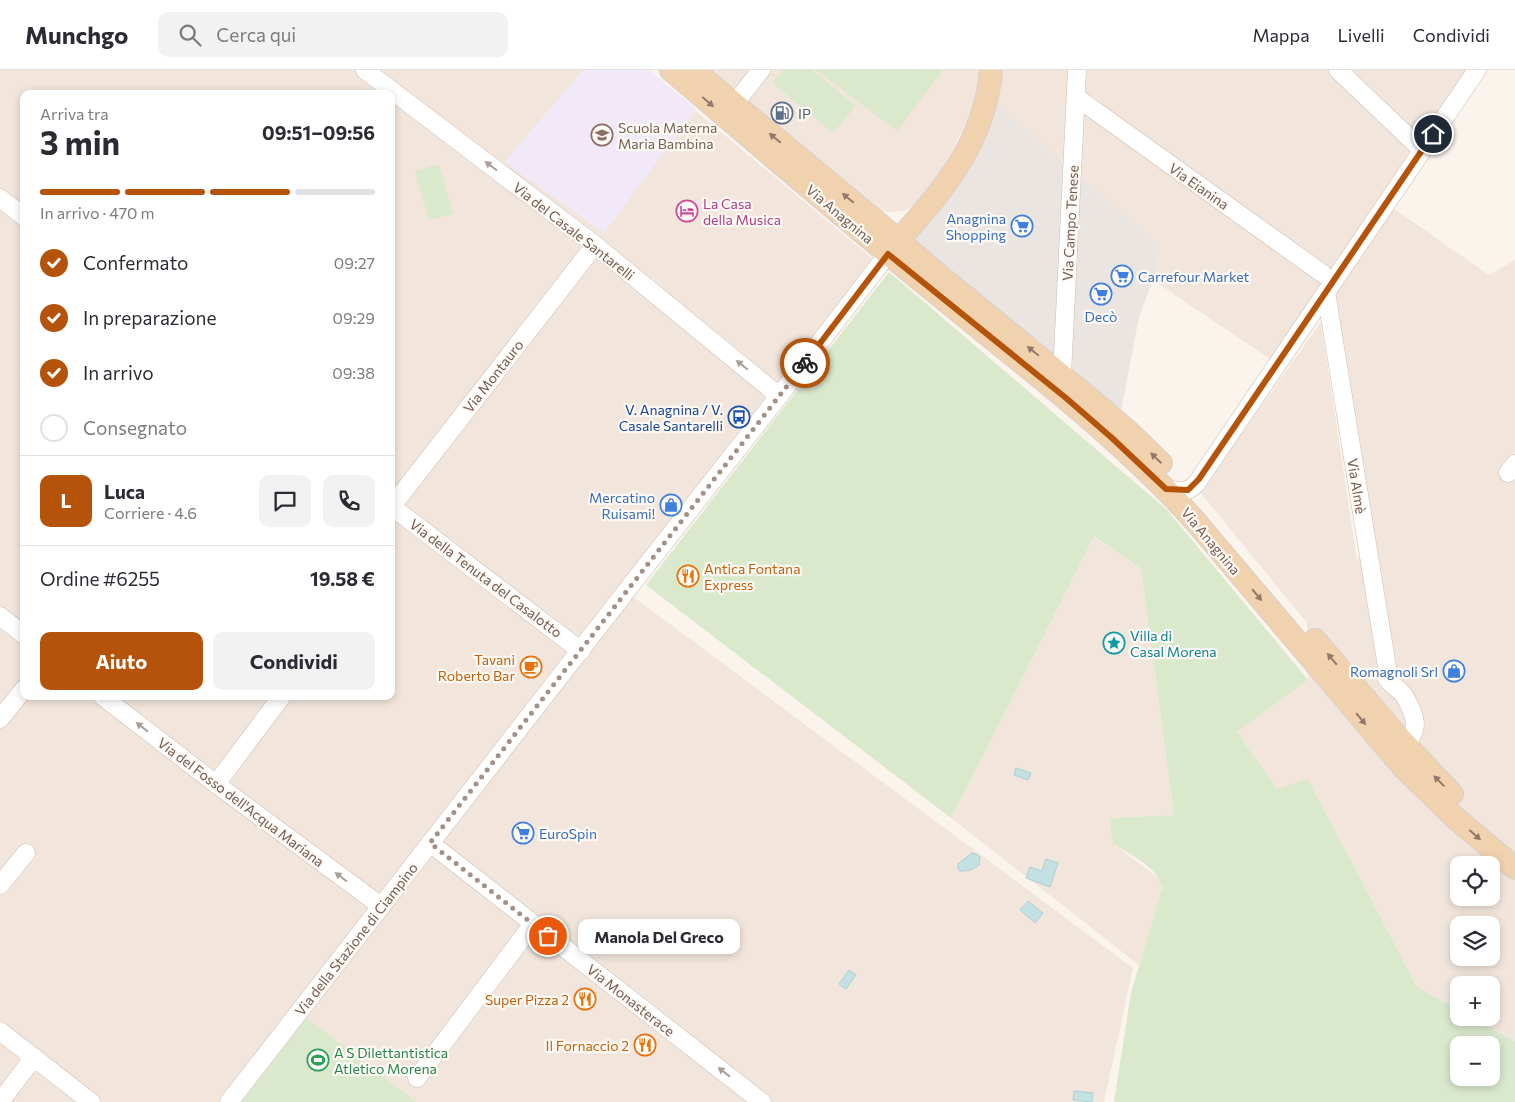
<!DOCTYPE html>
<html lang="it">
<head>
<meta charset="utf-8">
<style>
  :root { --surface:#fff; --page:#f2f2f3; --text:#2b2b33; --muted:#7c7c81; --line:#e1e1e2; --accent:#b45309 }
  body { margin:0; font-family:Commissioner,sans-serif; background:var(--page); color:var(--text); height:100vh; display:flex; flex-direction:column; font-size:19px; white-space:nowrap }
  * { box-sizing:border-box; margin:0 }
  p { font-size:16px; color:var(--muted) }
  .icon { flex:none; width:28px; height:28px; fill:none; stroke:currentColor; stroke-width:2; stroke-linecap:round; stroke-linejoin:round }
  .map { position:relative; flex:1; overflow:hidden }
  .panel { position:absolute; left:20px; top:20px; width:375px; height:610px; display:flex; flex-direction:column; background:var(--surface); border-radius:10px; box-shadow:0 2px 8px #0003 }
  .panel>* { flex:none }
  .tools { position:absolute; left:1450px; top:786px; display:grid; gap:10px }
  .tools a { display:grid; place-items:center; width:50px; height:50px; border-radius:10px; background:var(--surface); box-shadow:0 2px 8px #0003; font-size:25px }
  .pin { position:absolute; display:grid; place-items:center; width:42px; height:42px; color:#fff; margin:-21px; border:2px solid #fff; border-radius:50%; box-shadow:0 1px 5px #0007 }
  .courier { position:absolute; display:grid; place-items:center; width:50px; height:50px; margin:-25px; border:4px solid #b45309; border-radius:50%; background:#fff; color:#222; box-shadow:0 1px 6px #0007 }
  .bubble { position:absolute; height:35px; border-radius:10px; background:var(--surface); box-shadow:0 2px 8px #0003; font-size:16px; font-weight:700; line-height:35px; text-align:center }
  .summary em { font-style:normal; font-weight:700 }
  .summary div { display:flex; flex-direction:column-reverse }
  .summary { display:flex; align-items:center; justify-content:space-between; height:85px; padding:0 20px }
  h1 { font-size:32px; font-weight:700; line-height:38px }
  .bar { display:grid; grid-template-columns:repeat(4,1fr); gap:8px 5px; align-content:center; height:60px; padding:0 20px }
  .bar i { height:6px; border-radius:4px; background:var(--line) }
  .bar .active { background:var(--accent) }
  .bar p { grid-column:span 4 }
  .line { display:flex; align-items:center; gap:12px; padding:0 20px; border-top:1px solid var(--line) }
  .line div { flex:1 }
  .round { display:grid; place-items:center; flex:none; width:52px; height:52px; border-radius:10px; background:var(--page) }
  ol { padding:0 20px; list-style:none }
  li { display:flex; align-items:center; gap:15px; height:55px }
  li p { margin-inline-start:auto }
  li .icon { padding:5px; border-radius:50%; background:var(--accent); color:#fff; stroke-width:4 }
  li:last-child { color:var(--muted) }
  li i { width:28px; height:28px; border:2px solid var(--line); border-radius:50% }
  .action { display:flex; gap:10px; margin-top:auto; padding:10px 20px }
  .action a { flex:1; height:58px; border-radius:10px; background:var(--accent); color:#fff; font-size:20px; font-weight:700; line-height:58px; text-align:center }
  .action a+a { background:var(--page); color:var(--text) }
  header { display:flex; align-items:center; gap:30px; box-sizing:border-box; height:70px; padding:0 25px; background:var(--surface); border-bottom:1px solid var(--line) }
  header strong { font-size:24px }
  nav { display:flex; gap:28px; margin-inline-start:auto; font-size:18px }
  .search { width:350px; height:45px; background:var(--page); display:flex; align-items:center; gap:12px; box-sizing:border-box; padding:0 18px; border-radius:10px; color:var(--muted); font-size:19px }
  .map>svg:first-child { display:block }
  .residential { fill:#f2e6dc; fill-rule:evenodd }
  .industrial { fill:#ebe5e2 }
  .education { fill:#f1e9f8 }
  .green { fill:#dae8cc; fill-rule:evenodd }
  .water { fill:#c3e1e3; stroke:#abd1d4 }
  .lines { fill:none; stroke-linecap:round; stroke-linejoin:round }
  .minor-casing { stroke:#ccbcb4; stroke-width:19 }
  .major-casing { stroke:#d8d1cf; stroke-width:24 }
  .minor { stroke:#fff; stroke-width:18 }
  .major { stroke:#f1d2ae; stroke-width:22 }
  .oneway { fill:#937969 }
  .oneway2 { fill:#ac9d97 }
  .done { stroke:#a39188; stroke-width:5; stroke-dasharray:0 9 }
  .route { stroke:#b45309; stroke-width:6 }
  .labels { text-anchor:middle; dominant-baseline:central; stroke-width:4.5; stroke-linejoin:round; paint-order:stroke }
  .service-label { font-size:14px; fill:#4e5e75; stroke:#fdf9f4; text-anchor:start }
  .education-label { font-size:14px; fill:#785e54; stroke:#fdf9f4; text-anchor:start }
  .street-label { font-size:14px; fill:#745b52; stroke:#fdf9f4 }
  .hotel-label { font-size:14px; fill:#b23c85; stroke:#fdf9f4; text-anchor:start }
  .shop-label { font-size:14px; fill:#366cbe; stroke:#fdf9f4; text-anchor:end }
  .transit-label { font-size:14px; fill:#164399; stroke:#fdf9f4; text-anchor:end }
  .food-label { font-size:14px; fill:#c56008; stroke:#fdf9f4; text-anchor:end }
  .culture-label { font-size:14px; fill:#0d838f; stroke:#fdf9f4; text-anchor:start }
  .leisure-label { font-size:14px; fill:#27864d; stroke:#fdf9f4; text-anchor:start }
</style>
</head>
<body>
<header>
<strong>Munchgo</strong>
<div class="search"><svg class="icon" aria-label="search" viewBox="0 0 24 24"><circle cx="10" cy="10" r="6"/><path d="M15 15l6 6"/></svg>Cerca qui</div>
<nav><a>Mappa</a><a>Livelli</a><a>Condividi</a></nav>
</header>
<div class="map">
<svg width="1515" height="1032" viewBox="0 0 1515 1032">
  <rect width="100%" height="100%" fill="#fbf4ed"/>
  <!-- residential -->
  <path class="residential" d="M0,0h647l227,190 -254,327 513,381 -29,134h-1104zM24,24h367v602h-367z
    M713,0h763l-206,289 -117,-79 6,-34 -190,-128 -27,51 -25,35 -12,6 -15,2 -12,-2z
    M1393,138l96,67 26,-15v781l-43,-23h19v-33h-32v25l-42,-23 -109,-208 -31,10 -40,-57 71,-52 -1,-57 -107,-131 121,-170 36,238 14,-11 -37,-255zM1459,795h32v33h-32zM1459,855h32v33h-32z
    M1093,466l48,33 33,246 -65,3 4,26 46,34 2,5v9l-22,73 -188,-147z"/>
  <!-- industrial -->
  <path class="industrial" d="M996,33l164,143 -7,34 -14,37 -18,95 -211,-172z"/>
  <!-- education -->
  <path class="education" d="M583,0h66l47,39 -92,124 -99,-71z"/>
  <!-- green -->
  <path class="green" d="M783,0h29l44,36 -23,27 -61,-50z
    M816,0h125l1,1 -45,60z
    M439,94l14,50 -24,6 -14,-49z
    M889,202l278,238 141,170 -71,52 40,57 31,-10 109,208 42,23v8h13l43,23v61h-401l17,-109 31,-105c-2,-20 -33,-34 -49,-44l-4,-26 65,-3 -33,-246 -47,-33 -143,282 -305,-233zM1459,975h32v33h-32z
    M307,948l109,84h-174z"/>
  <!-- water -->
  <path class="water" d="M1016,698l15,5 -3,7 -14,-5z
    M972,783l4,1 4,3 -1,8c-4,4 -13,7 -19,6l-2,-3v-4z
    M1046,789l12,4 -8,24 -24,-9 4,-11 12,4z
    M1028,831l15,12 -8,10 -15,-13z
    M849,900l7,5 -10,14 -7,-5z
    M1074,1021l19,2 -1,9 -19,-2z"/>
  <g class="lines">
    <!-- minor casing -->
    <g class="minor-casing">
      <path id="minor" d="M365,0l230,175 184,151
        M1338,0l84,80
        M1076,27l247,177
        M735,33l26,-33
        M0,128l24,19
        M1326,222l61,375v12c5,6 10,9 15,14 4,4 6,10 8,14 8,17 6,23 -4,38
        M1062,305l15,-305
        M1508,403l7,-9
        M1166,419c13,2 20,5 30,-5l281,-414
        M391,436l190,145
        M392,436l203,-261
        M0,546l24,19
        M102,626l114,88 165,122
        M0,649l24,-30
        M216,714l66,-88
        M430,773l332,259
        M0,815l26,-32
        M0,961l91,71
        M417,1008l116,-154
        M0,1032l34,-45
        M229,1032l395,-508 155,-198 117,-153"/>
    </g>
    <!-- major casing -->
    <g class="major-casing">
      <path id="major" d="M671,0c91,78 182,156 275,231 85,70 175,137 249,220l208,246 50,49 62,52
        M696,2l183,152 56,48 159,130 36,31 31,30
        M898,171c46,-52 87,-99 93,-171
        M1315,570l76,89 61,65"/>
    </g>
    <!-- minor -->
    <use href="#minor" class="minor"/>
    <!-- major -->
    <use href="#major" class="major"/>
  </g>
  <!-- one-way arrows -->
  <defs><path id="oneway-solid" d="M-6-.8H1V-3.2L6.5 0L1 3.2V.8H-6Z" transform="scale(1.25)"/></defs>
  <g class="oneway">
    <use href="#oneway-solid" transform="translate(708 32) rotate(41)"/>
    <use href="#oneway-solid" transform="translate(775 68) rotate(-140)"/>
    <use href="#oneway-solid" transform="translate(848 128) rotate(-140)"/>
    <use href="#oneway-solid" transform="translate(1033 281) rotate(-141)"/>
    <use href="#oneway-solid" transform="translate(1156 388) rotate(-136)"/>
    <use href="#oneway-solid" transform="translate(1257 525) rotate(50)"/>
    <use href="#oneway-solid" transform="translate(1332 589) rotate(-130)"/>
    <use href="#oneway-solid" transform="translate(1361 649) rotate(50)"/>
    <use href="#oneway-solid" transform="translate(1439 711) rotate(-135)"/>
    <use href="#oneway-solid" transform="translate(1475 765) rotate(41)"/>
  </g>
  <g class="oneway2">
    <use href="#oneway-solid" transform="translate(491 96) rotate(-143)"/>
    <use href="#oneway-solid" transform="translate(742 295) rotate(-141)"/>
    <use href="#oneway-solid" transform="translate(142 657) rotate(-142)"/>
    <use href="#oneway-solid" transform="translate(341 807) rotate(-143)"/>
    <use href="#oneway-solid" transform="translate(724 1002) rotate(-142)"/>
  </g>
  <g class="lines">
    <!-- done -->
    <path class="done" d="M548,866l-118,-93 375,-480"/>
    <!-- route -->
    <path class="route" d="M805,293l83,-109 178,144 46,40 54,51 22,1 11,-11 234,-345"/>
  </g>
  <!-- icons -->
  <defs>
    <g id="fuel-ring" transform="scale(1.125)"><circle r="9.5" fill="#fdf9f4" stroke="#5c6f8a" stroke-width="1.5"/><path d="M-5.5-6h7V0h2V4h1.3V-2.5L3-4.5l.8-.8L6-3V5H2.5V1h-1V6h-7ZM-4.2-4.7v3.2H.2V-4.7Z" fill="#5c6f8a"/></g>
    <g id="school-ring" transform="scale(1.125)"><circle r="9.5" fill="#fdf9f4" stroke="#8d6e63" stroke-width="1.5"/><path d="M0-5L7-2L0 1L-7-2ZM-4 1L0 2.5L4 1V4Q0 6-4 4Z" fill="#8d6e63"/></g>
    <g id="hotel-ring" transform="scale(1.125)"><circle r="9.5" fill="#fdf9f4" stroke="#d1479c" stroke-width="1.5"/><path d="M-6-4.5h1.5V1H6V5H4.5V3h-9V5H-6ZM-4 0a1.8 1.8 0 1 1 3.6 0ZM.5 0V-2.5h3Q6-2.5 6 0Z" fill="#d1479c"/></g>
    <g id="supermarket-ring" transform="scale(1.125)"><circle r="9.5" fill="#fdf9f4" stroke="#3f7fe0" stroke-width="1.5"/><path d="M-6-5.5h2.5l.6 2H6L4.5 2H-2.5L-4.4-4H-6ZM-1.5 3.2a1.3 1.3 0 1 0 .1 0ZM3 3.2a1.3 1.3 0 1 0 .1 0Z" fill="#3f7fe0"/></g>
    <g id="bus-ring" transform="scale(1.125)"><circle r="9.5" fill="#fdf9f4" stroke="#1a4fb4" stroke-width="1.5"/><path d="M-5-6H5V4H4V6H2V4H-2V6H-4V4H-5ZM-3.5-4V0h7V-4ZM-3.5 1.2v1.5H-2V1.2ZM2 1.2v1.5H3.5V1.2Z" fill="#1a4fb4"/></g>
    <g id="shop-ring" transform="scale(1.125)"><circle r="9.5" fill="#fdf9f4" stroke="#3f7fe0" stroke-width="1.5"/><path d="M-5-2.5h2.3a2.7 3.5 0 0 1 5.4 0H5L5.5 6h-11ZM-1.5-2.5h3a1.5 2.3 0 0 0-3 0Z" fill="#3f7fe0"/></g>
    <g id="restaurant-ring" transform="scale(1.125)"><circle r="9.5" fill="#fdf9f4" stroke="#e8710a" stroke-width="1.5"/><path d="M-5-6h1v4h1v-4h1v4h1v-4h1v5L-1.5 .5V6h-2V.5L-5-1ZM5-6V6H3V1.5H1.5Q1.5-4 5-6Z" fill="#e8710a"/></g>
    <g id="sight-ring" transform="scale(1.125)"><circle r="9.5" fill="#fdf9f4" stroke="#0f9aa8" stroke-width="1.5"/><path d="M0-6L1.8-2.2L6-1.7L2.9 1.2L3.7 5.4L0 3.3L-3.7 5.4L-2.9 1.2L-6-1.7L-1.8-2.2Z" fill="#0f9aa8"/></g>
    <g id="cafe-ring" transform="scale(1.125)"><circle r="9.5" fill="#fdf9f4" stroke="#e8710a" stroke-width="1.5"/><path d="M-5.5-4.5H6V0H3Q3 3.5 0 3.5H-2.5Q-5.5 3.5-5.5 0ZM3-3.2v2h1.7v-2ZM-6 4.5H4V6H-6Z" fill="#e8710a"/></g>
    <g id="stadium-ring" transform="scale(1.125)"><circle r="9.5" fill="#fdf9f4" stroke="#2e9e5b" stroke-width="1.5"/><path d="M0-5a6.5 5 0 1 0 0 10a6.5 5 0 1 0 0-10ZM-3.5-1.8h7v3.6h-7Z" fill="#2e9e5b"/></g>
  </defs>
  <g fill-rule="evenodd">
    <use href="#fuel-ring" x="782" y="43"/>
    <use href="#school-ring" x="602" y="65"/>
    <use href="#hotel-ring" x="687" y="141"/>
    <use href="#supermarket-ring" x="1022" y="156"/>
    <use href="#supermarket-ring" x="1122" y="206"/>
    <use href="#supermarket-ring" x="1101" y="224"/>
    <use href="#bus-ring" x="739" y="347"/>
    <use href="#shop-ring" x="671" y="435"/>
    <use href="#restaurant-ring" x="688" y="506"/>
    <use href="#sight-ring" x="1114" y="573"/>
    <use href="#cafe-ring" x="531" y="597"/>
    <use href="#shop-ring" x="1454" y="601"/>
    <use href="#supermarket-ring" x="523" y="763"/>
    <use href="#restaurant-ring" x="585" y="929"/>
    <use href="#restaurant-ring" x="645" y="975"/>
    <use href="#stadium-ring" x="318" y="990"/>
  </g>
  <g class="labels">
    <!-- service labels -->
    <g class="service-label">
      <text x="798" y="43">IP</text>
    </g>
    <!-- education labels -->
    <g class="education-label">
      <text x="618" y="57">Scuola Materna<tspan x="618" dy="16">Maria Bambina</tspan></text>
    </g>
    <!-- street labels -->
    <g class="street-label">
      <text transform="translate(1199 116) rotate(35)">Via Eianina</text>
      <text transform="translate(840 144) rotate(40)">Via Anagnina</text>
      <text transform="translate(1070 153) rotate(-87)">Via Campo Tenese</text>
      <text transform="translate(574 161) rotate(38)">Via del Casale Santarelli</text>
      <text transform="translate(493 306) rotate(-52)">Via Montauro</text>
      <text transform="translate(1357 416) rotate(81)">Via Almè</text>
      <text transform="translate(1211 471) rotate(50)">Via Anagnina</text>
      <text transform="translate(486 508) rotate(37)">Via della Tenuta del Casalotto</text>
      <text transform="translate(241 732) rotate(37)">Via del Fosso dell'Acqua Mariana</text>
      <text transform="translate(356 869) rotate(-52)">Via della Stazione di Ciampino</text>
      <text transform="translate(631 930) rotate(38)">Via Monasterace</text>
    </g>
    <!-- hotel labels -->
    <g class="hotel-label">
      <text x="703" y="133">La Casa<tspan x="703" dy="16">della Musica</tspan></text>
    </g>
    <!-- shop labels -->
    <g class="shop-label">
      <text x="1006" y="148">Anagnina<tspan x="1006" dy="16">Shopping</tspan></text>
      <text x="1138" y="206" text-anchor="start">Carrefour Market</text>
      <text x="1101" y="246" text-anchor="middle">Decò</text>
      <text x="655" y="427">Mercatino<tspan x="655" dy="16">Ruisami!</tspan></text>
      <text x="1438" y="601">Romagnoli Srl</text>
      <text x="539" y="763" text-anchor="start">EuroSpin</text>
    </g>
    <!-- transit labels -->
    <g class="transit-label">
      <text x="723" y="339">V. Anagnina / V.<tspan x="723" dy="16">Casale Santarelli</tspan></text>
    </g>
    <!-- food labels -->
    <g class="food-label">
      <text x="704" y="498" text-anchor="start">Antica Fontana<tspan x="704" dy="16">Express</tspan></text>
      <text x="515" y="589">Tavani<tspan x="515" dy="16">Roberto Bar</tspan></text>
      <text x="569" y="929">Super Pizza 2</text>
      <text x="629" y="975">Il Fornaccio 2</text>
    </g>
    <!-- culture labels -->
    <g class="culture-label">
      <text x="1130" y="565">Villa di<tspan x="1130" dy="16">Casal Morena</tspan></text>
    </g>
    <!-- leisure labels -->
    <g class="leisure-label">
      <text x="334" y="982">A S Dilettantistica<tspan x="334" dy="16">Atletico Morena</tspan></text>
    </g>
  </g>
</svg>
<div class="tools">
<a><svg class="icon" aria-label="locate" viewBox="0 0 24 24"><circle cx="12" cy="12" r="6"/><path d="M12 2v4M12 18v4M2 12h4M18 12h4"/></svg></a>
<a><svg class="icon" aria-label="layers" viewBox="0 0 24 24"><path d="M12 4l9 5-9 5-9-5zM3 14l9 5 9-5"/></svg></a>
<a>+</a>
<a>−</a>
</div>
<div class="pin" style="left:548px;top:866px;background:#ea580c"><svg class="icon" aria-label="bag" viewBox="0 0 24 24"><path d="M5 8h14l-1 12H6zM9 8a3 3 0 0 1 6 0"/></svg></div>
<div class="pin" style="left:1433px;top:64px;background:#1f2937"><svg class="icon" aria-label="home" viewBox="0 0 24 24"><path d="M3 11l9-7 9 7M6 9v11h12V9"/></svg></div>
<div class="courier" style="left:805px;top:293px"><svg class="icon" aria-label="bike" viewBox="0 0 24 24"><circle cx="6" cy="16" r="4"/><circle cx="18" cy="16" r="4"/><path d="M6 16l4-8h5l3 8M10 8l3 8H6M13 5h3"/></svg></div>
<div class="bubble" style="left:578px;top:849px;width:162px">Manola Del Greco</div>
<section class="panel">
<div class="summary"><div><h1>3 min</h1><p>Arriva tra</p></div><em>09:51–09:56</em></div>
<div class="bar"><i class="active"></i><i class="active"></i><i class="active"></i><i></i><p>In arrivo · 470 m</p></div>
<ol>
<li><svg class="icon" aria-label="check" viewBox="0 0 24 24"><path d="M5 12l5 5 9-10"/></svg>Confermato<p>09:27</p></li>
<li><svg class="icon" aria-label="check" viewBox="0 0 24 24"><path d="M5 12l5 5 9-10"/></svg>In preparazione<p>09:29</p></li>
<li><svg class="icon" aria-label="check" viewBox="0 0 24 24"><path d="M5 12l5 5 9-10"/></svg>In arrivo<p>09:38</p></li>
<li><i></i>Consegnato</li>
</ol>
<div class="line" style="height:90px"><b class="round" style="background:var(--accent);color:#fff">L</b><div><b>Luca</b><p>Corriere · 4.6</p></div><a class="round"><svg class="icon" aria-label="chat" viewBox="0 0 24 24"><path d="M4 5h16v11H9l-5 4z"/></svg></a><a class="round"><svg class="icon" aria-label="phone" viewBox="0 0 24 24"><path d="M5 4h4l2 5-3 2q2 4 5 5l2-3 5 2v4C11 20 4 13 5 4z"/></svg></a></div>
<div class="line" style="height:65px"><div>Ordine #6255</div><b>19.58 €</b></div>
<div class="action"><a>Aiuto</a><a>Condividi</a></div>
</section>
</div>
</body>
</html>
